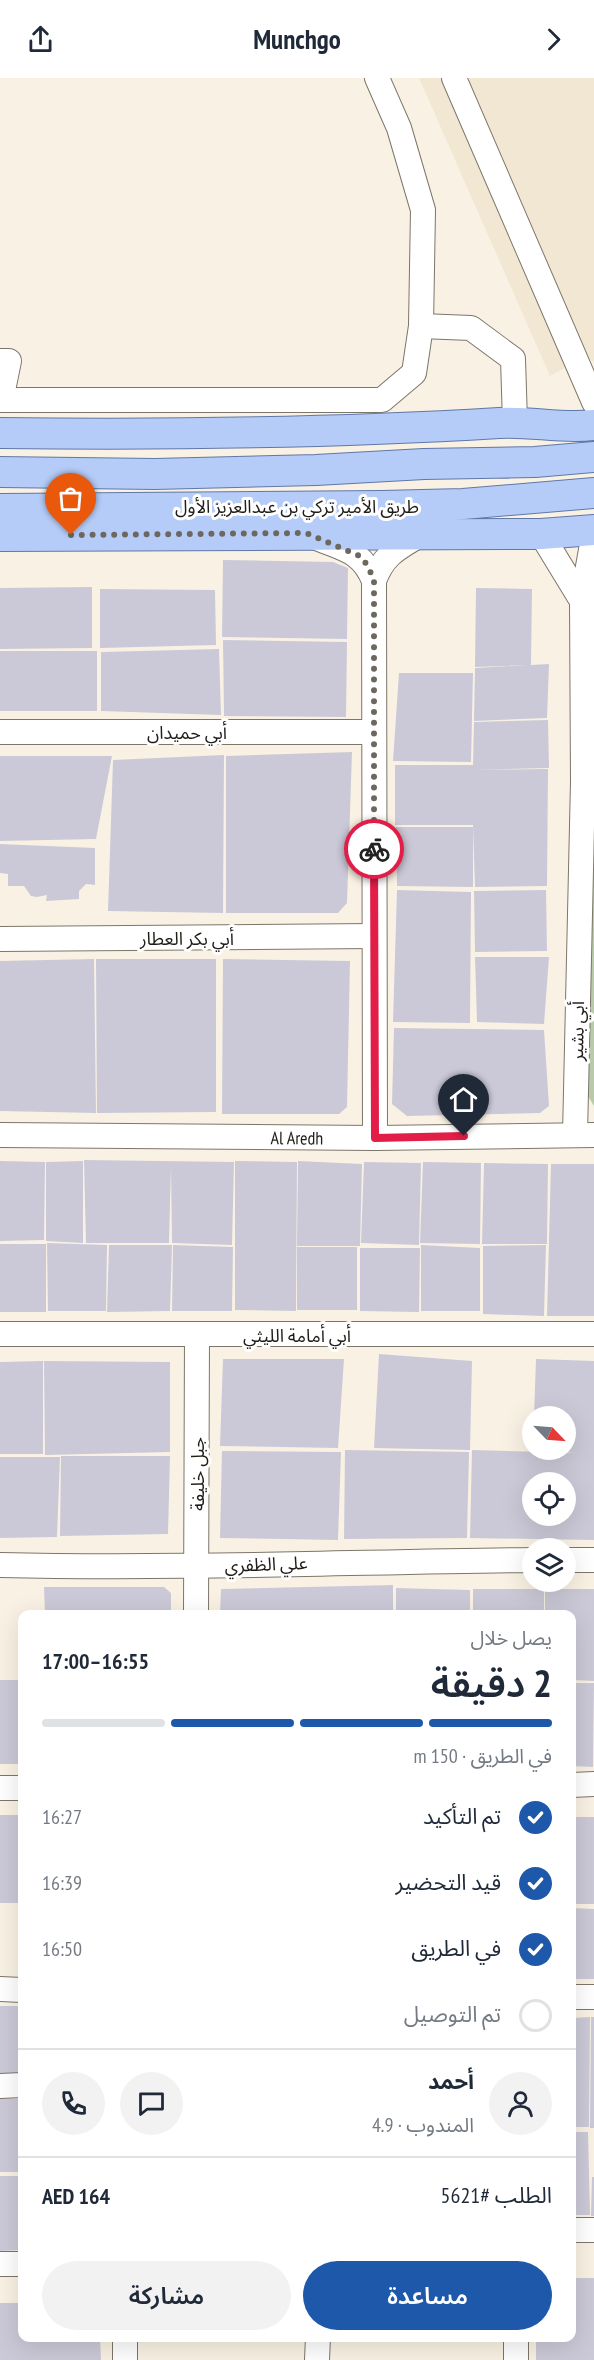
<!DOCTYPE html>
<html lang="ar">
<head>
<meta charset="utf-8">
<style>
  :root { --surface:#fff; --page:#f2f2f3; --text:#1f2937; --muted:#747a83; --line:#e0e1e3; --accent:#1e58aa }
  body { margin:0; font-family:"PT Sans Narrow","Noto Sans Arabic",sans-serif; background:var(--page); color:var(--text); direction:rtl; height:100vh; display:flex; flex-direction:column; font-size:22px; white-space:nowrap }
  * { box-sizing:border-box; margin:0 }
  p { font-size:20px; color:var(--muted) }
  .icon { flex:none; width:33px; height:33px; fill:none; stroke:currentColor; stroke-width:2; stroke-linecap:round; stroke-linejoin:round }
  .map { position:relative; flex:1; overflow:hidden; direction:ltr }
  .details { position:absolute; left:18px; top:1532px; width:558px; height:732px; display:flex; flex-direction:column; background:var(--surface); border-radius:12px; box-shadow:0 6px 24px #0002; direction:rtl }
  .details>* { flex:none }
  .needle { width:39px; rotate:115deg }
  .tools { position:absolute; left:522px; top:1328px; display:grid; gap:12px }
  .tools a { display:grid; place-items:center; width:54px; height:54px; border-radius:50%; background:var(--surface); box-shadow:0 6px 24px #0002; font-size:30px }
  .pin { position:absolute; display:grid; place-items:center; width:51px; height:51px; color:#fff; margin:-62px -26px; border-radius:50% 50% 50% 0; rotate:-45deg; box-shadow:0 0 6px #0007 }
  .pin .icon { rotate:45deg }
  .courier { position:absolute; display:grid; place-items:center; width:60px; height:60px; margin:-30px; border:4px solid #e11d48; border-radius:50%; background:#fff; color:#222; box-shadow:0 2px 8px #0007 }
  .summary em { font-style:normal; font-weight:600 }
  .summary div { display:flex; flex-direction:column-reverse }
  .summary { display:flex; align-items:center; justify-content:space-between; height:102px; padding:0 24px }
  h1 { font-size:39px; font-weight:600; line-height:45px }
  .bar { display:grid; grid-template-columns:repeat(4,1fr); gap:9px 6px; align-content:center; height:72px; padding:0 24px }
  .bar i { height:8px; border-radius:4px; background:var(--line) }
  .bar .active { background:var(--accent) }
  .bar p { grid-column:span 4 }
  .line { display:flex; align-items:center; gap:15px; padding:0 24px; border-top:2px solid var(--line) }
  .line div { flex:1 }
  .round { display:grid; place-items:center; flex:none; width:63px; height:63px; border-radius:32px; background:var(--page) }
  ol { padding:0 24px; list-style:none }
  li { display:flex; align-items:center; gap:18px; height:66px }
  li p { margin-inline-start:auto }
  li .icon { padding:6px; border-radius:50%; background:var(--accent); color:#fff; stroke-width:4 }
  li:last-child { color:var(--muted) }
  li i { width:33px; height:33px; border:3px solid var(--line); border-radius:50% }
  .button { display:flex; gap:12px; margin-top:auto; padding:12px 24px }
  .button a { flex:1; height:69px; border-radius:36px; background:var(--accent); color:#fff; font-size:24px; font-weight:600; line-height:69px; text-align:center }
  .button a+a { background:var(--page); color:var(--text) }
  header { display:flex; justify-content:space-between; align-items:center; height:78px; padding:0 24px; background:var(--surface); font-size:27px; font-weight:600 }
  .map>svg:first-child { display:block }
  .built { fill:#f2e7d3 }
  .green { fill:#b8caaa }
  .building { fill:#cbc9d7; fill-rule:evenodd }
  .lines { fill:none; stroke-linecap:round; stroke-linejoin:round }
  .minor-casing { stroke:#7c766a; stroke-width:26 }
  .major-casing { stroke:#6078a7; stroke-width:32 }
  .minor { stroke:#fff; stroke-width:24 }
  .major { stroke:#b5cbf8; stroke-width:30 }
  .done { stroke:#6c685f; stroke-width:6; stroke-dasharray:0 10.8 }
  .route { stroke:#e11d48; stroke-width:8 }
  .labels { text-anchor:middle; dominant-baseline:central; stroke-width:6; stroke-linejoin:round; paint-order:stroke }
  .street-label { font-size:18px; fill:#201d18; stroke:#fff }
</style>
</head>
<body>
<header><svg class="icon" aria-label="forward" viewBox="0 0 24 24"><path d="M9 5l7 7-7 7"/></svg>Munchgo<svg class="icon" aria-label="share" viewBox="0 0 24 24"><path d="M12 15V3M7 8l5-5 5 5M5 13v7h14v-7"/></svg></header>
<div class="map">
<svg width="594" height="2282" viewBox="0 0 594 2282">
  <rect width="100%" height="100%" fill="#f9f2e4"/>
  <!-- built -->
  <path class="built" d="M419,0h175v284l-9,-6 -35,20z"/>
  <!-- green -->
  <path class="green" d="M594,589v439l-8,-13z"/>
  <!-- building -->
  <path class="building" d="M223,482l110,2 15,6 -1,71 -125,-2z
    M92,509v61l-92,1v-61z
    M476,510l56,1 -1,76 -56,2z
    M100,511l115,1 1,55 -116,3z
    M223,562l124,2 -1,75 -122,-1z
    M219,571l2,66 -120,-4v-59z
    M0,573h97v60h-97z
    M549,586l-2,54 -73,3 1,-53z
    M399,595h74l-2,89 -78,-1z
    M548,642l1,48 -76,2 75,-1 -1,117 -72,1 -2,-62h-78v-60h78l1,-43z
    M352,674l-5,151 -9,10h-112v-157z
    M224,677l-1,158 -115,-2 5,-151z
    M0,678h112l-16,83 -96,2z
    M396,749h77v60l-76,-1z
    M0,766l95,4v37l-9,-1 -7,7v8l-33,2 1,-6 -10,2 -6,-1 -7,-10h-16v-12l-8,-1z
    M397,812l74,2 -1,131 -77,-1z
    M546,812l1,61 -72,1 -1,-61z
    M475,879h74l-5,67 -67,-2z
    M94,881l2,154 -96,-2v-150z
    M96,881h120v153l-119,1z
    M223,881l127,2 -3,146 -8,7h-117z
    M394,950l150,2 5,76 -9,7 -133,3 -15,-12z
    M84,1082l150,2 -2,83 -60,-2 -1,-76 -2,76h-83z
    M0,1083l45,1 -1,78 -44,1z
    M83,1083v82l-37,-2v-79z
    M235,1083l62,1 -1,149 -61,-1z
    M298,1083l64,3 -2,82h-63z
    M364,1084l57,1 -2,82 -58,-2z
    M423,1084l58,1 -1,81 -60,-1z
    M484,1085l64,1 -1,80h-65z
    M551,1086h43v152h-47z
    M47,1165l60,2 -1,66h-58z
    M0,1166h46v68h-46z
    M109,1167h63l-2,66 -63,1z
    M173,1167l60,2 -1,64h-60z
    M421,1167l59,3v63h-59z
    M546,1167l-2,71 -61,-2v-68z
    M297,1169h60v63h-60z
    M360,1170h60l-1,64 -59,-1z
    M379,1276l93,7 -2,89 -96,-2z
    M223,1281h121l-6,89 -118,-2z
    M536,1281l58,2v179l-124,-2 2,-88 104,3 -31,-2v-2h21v-33h-32zM532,1404h34v33h-34z
    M43,1283v93h-43v-92z
    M44,1283l126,1v90l-125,3z
    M345,1372l124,2 -2,86 -123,1z
    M222,1373l119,1 -3,88 -118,-2z
    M61,1378h109l-2,78 -108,2z
    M0,1379h60l-3,80 -57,1z
    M393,1507v29h-173l1,-25z
    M44,1509h120l7,6v21h-126z
    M396,1510l74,2v24h-74z
    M473,1511h71v25h-71z
    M545,1511h49v92l-22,-1v-66h-27z
    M0,1602h22v84h-22z
    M572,1605h22l-1,84 -21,-1z
    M0,1737h22v88h-22z
    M572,1739h22v87h-22z
    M572,1830l22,1v70h-22z
    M0,1928h22v67h-22z
    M590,1939l-1,110h-17v-109z
    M591,1939h3v111h-4z
    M0,2020l22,1v73h-22z
    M572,2054h16l2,83h-18z
    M0,2098h22v74l-22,1z
    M592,2099h2v39h-3z
    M572,2200h22v82h-58v-23h36z
    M0,2225h22v34h78l1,23h-101z"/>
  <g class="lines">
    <!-- minor casing -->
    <g class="minor-casing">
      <g id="minor">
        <path d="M454,0l140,324"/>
        <path d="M421,248l50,2 42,31 2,63"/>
        <path d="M0,283h9l-8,39"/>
        <path d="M0,322h382l32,-27 7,-47 2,-116 -24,-82 -22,-50"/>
        <path d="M541,456l44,72"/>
        <path d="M314,459c28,12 48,13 60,44"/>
        <path d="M0,654h374"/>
        <path d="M0,861l374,-3"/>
        <path id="s1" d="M0,1057l375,3 219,-3"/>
        <path d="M575,1057l8,-354 -1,-181 12,-67"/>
        <path d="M375,1060l-1,-557c10,-28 25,-33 49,-48"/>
        <path d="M0,1256h594"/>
        <path d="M566,1482h28"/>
        <path d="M0,1487c177,4 355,-3 532,-5"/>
        <path d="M196,1536l1,-279"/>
        <path d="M572,1707l22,-1"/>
        <path d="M0,1710h22"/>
        <path d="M0,1911l22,1"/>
        <path d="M572,1919h22"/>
        <path d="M0,2008l22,-1"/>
        <path d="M572,2152h22"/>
        <path d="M0,2186h22"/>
        <path d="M125,2259v23"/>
        <path d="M516,2259v23"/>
        <path d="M317,2282l1,-23"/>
      </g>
    </g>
    <!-- major casing -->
    <g class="major-casing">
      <path id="major" d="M0,355c166,2 333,0 499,-10 32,-2 63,6 95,2
        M0,394l155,2 161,-4 108,-6 111,-2 59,-5
        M0,431l381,-3 82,-2 131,-11
        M0,458l541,-2 53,-4"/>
    </g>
    <!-- minor -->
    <use href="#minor" class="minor"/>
    <!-- major -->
    <use href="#major" class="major"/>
  </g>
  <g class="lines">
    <!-- done -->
    <path class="done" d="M71,457l235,-2 54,23 8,10 6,15v268"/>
    <!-- route -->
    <path class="route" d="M374,771l1,289 89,-2"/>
  </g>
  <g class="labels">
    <!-- street labels -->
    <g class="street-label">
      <text x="297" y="428">طريق الأمير تركي بن عبدالعزيز الأول</text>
      <text x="187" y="654">أبي حميدان</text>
      <text x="187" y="860">أبي بكر العطار</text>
      <text transform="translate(577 953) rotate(-89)">أبي بشير</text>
      <text stroke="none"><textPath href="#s1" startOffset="297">Al Aredh</textPath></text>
      <text x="297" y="1257">أبي أمامة الليثي</text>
      <text transform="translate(197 1396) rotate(-90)">جبل خليفة</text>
      <text transform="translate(266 1486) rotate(-2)">علي الظفري</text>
    </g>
  </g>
</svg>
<div class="tools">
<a><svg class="needle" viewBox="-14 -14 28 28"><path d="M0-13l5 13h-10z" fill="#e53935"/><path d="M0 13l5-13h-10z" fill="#747a83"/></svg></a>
<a><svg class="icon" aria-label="locate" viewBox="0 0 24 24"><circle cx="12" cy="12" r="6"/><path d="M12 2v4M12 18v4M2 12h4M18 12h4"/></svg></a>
<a><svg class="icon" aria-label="layers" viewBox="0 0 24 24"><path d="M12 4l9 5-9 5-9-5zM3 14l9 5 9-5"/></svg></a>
</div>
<div class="pin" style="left:71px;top:457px;background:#ea580c"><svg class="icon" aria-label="bag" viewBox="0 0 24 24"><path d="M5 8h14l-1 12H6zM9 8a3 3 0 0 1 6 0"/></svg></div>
<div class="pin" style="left:464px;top:1058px;background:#1f2937"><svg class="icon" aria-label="home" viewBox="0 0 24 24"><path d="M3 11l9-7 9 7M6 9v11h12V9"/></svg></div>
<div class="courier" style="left:374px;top:771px"><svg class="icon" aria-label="bike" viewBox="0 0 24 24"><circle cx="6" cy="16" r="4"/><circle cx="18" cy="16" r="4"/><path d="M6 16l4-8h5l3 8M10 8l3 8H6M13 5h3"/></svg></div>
<section class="details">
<div class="summary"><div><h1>2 دقيقة</h1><p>يصل خلال</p></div><em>16:55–17:00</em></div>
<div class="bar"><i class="active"></i><i class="active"></i><i class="active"></i><i></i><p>في الطريق · 150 m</p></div>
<ol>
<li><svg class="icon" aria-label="check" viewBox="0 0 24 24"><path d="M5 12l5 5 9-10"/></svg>تم التأكيد<p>16:27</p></li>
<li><svg class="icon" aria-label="check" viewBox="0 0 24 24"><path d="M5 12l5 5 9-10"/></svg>قيد التحضير<p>16:39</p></li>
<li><svg class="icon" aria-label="check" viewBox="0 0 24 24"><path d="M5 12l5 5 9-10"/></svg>في الطريق<p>16:50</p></li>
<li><i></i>تم التوصيل</li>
</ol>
<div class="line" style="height:108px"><a class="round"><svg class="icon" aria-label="person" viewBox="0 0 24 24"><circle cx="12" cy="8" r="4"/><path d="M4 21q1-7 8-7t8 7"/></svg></a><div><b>أحمد</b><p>المندوب · 4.9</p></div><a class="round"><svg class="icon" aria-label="chat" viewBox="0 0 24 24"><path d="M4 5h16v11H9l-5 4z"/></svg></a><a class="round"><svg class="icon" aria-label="phone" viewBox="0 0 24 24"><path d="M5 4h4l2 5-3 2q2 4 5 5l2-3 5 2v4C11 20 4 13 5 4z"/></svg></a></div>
<div class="line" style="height:78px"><div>الطلب #5621</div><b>AED 164</b></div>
<div class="button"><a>مساعدة</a><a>مشاركة</a></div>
</section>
</div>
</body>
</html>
